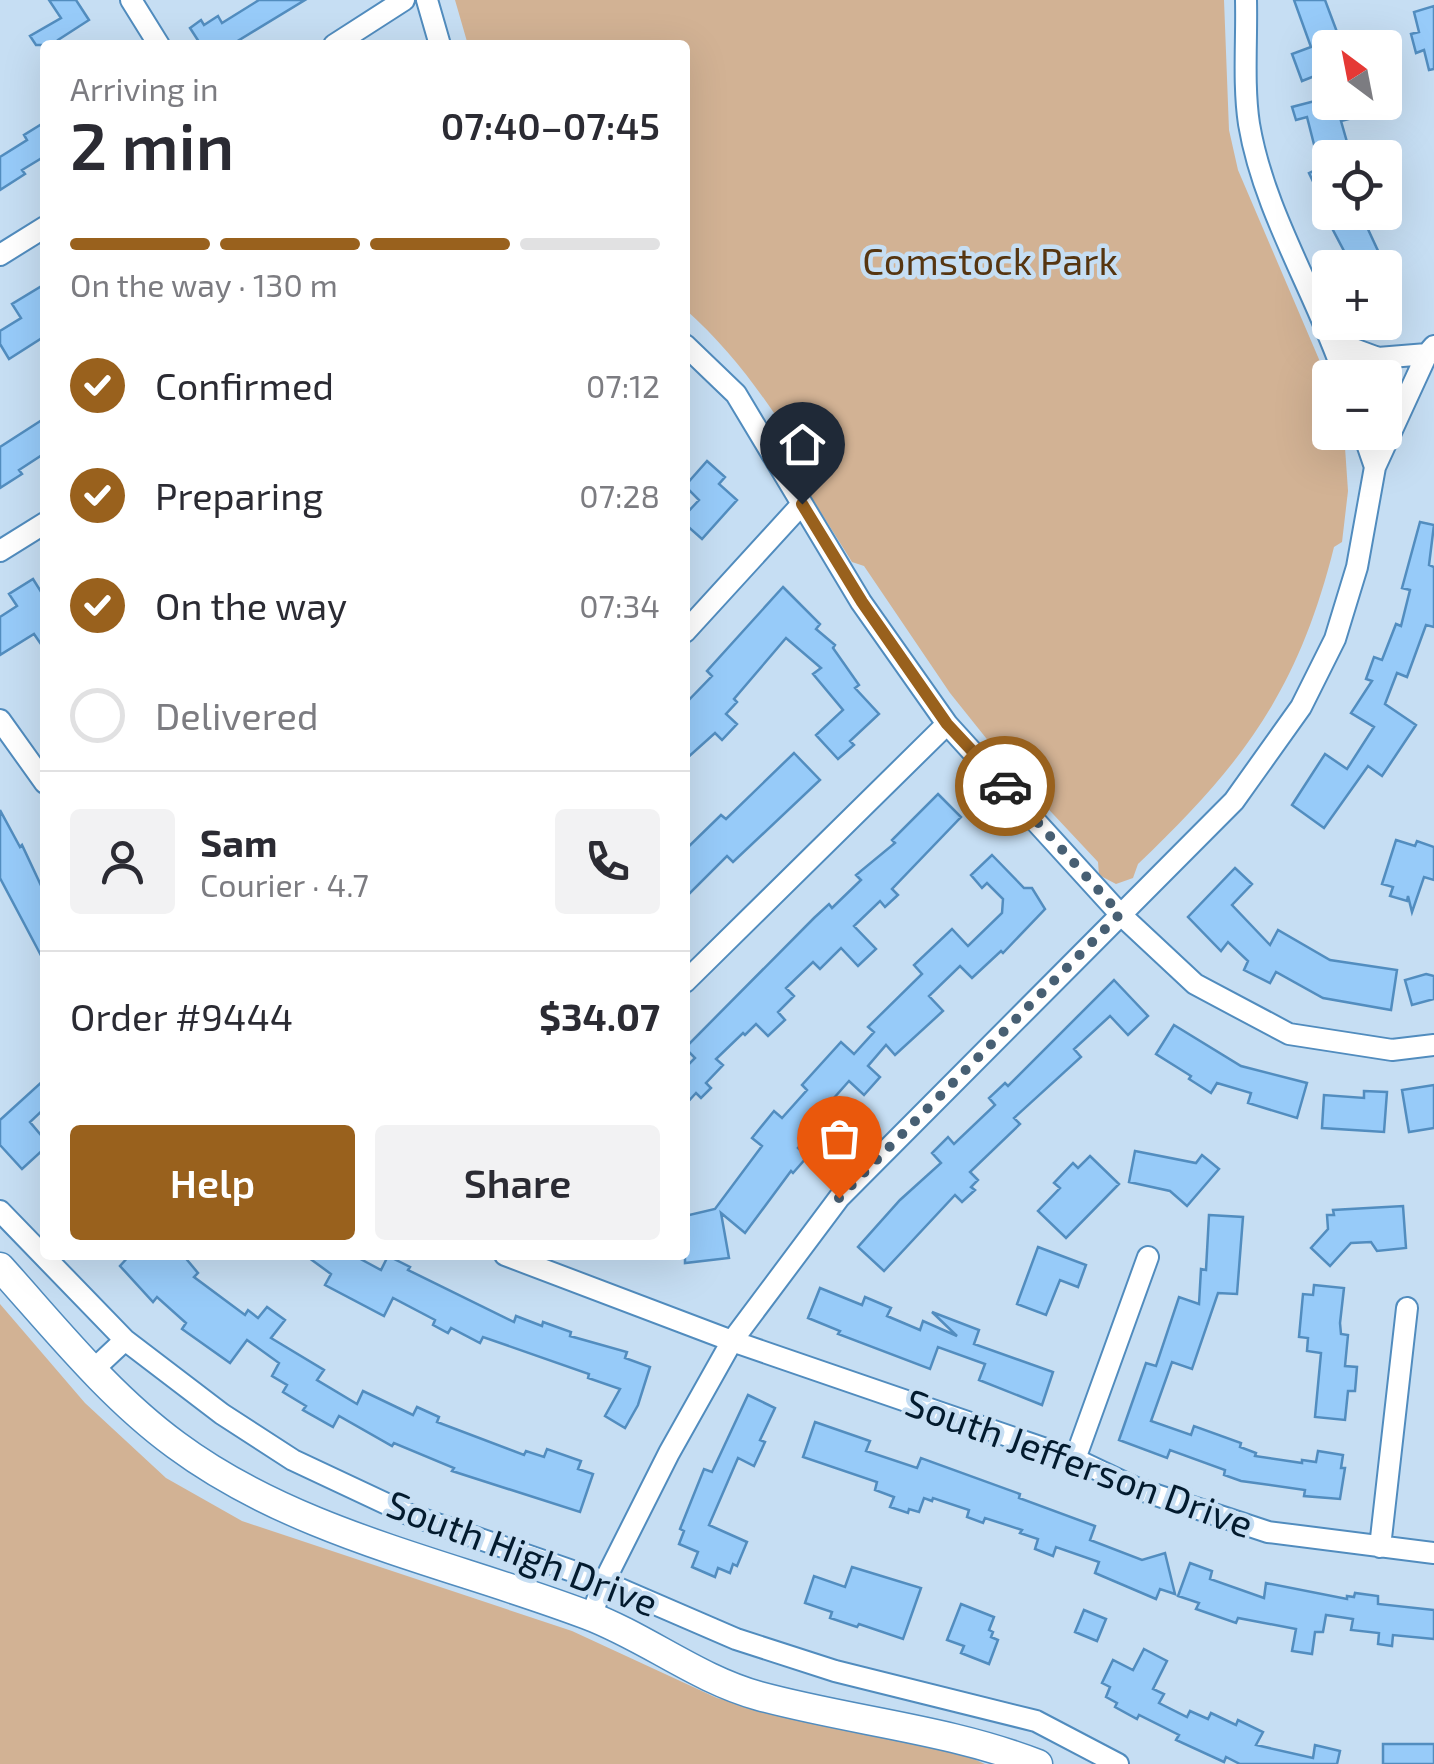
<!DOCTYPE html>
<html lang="en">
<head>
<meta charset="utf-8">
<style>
  body { margin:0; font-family:"Exo 2",sans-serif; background:#f2f2f3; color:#2b2b33; height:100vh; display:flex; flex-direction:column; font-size:38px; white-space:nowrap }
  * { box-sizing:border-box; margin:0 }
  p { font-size:32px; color:#7c7c81 }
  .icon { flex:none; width:55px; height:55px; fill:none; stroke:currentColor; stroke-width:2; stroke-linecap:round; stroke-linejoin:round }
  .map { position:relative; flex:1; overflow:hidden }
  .sheet { position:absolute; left:40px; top:40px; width:650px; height:1220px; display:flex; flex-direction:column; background:#fff; border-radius:10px; box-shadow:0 10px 40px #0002 }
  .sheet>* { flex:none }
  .needle { width:65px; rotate:328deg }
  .buttons { position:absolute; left:1312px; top:30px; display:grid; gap:20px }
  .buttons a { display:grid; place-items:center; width:90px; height:90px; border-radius:10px; background:#fff; box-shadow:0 10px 40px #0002; font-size:50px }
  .pin { position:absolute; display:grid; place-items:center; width:85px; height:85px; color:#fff; margin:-102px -42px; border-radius:50% 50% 50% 0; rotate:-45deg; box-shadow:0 0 10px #0007 }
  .pin .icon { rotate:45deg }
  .courier { position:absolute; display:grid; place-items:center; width:100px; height:100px; margin:-50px; border:8px solid #99611d; border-radius:50%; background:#fff; color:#222; box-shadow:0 2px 12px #0007 }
  .summary em { font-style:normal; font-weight:600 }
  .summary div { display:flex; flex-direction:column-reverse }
  .summary { display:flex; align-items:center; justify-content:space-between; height:170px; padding:0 30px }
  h1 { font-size:65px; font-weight:600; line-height:75px }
  .bar { display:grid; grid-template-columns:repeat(4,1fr); gap:15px 10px; align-content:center; height:120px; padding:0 30px }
  .bar i { height:12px; border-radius:8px; background:#e1e1e2 }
  .bar .current { background:#99611d }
  .bar p { grid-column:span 4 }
  .line { display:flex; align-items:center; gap:25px; padding:0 30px; border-top:2px solid #e1e1e2 }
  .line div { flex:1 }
  .round { display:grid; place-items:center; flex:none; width:105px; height:105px; border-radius:10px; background:#f2f2f3 }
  ol { padding:0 30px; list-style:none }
  li { display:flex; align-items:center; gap:30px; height:110px }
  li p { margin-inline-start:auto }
  li .icon { padding:10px; border-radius:50%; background:#99611d; color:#fff; stroke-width:4 }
  li:last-child { color:#7c7c81 }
  li i { width:55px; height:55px; border:5px solid #e1e1e2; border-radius:50% }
  .button { display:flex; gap:20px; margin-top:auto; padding:20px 30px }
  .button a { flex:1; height:115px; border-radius:10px; background:#99611d; color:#fff; font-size:40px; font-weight:600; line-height:115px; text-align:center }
  .button a+a { background:#f2f2f3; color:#2b2b33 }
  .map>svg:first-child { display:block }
  .green { fill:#d2b294 }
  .building { fill:#97cbf9; stroke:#528dbf; stroke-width:2.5 }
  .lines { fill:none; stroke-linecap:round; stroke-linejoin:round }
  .minor-casing { stroke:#518cbe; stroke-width:24 }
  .secondary-casing { stroke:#518cbe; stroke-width:31 }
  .minor { stroke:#fff; stroke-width:20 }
  .secondary { stroke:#fff; stroke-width:28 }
  .done { stroke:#475f73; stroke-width:10; stroke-dasharray:0 18 }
  .route { stroke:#99611d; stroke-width:12 }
  .labels { text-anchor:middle; stroke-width:9; stroke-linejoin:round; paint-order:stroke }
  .park-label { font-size:38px; fill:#563510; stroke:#c6def3 }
  .street-label { font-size:38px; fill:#031b2e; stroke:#c6def3 }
</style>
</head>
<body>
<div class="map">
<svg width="1434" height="1764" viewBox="0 0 1434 1764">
  <rect width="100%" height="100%" fill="#c6def3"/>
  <path class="green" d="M455 0H1224L1229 130 1238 170 1330 385V432L1344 433 1348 491 1342 542 1334 547C1298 691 1243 764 1138 864L1133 878 1116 884 1099 875 1098 862 1010 768 950 693 864 566 852 562 793 468 797 448C764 396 731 350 685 309V45H468Z
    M0 1304 85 1403 166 1478 242 1521 572 1631 717 1698 962 1754 985 1764H0Z"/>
  <path class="building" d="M49 0H76L89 20 58 40 60 45H36L30 36 61 18Z
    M259 0H305L231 45H201L190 28 201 20 204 25 218 16 222 23Z
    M1294 0H1325L1343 48H1330V70L1302 81 1292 54 1311 47Z
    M1434 6V69L1429 70 1424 50 1416 53 1411 34 1419 32 1414 12Z
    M1330 97V102H1352L1356 117 1341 121 1347 142 1330 146V212H1360L1386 268H1353L1314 194 1318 192 1309 173 1320 168 1307 117 1296 120 1292 107Z
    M45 122V156L22 170 25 174 0 190V157L27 140 24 135Z
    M45 284V336L9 359 0 344V331L21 318 12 304Z
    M45 418V453L19 470 22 474 0 488V447Z
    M707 461 725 477 719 484 737 500 702 539 685 524V515L699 500 685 486Z
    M1420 522 1434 525 1429 565 1434 567V627L1426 625 1407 677 1397 673 1385 704 1416 725 1382 776 1368 766 1324 828 1292 805 1325 754 1347 769 1374 727 1351 713 1372 681 1366 679 1374 657 1382 660 1396 624 1401 626 1410 590 1402 588Z
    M33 579 45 598V650L34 634 0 655V617L17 606 9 594Z
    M783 587 820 624 816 629 835 645 833 648 859 685 855 688 879 714 850 741 854 745 838 759 816 735 843 710 813 674 821 668 786 638 734 699 737 702 726 714 737 724 722 740 715 733 685 760V704L712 676 707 671Z
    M794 753 820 780 733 862 727 856 685 898V850L721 815 726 819Z
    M938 794 961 817 892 889 898 895 885 907 880 901 854 926 876 949 858 966 841 948 820 969 813 962 786 988 794 996 778 1012 785 1020 768 1036 756 1024 745 1035 743 1033 716 1059 723 1065 706 1083 711 1088 701 1098 696 1093 685 1105V1068L695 1058 685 1048 814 918 829 904 832 908 861 880 856 875 895 843 892 840Z
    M0 810 20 847 22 845 45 894V963L0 878Z
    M1396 840 1415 846 1417 841 1434 847V880L1424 877 1412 912 1408 896 1407 901 1390 896 1393 887 1382 884Z
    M992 855 1024 888H1032L1045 909 1003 953 1001 951 972 978 960 966 929 996 943 1011 895 1055 886 1045 868 1066 880 1077 864 1095 849 1081 818 1116 822 1120 798 1148 807 1157 793 1173 791 1171 745 1233 721 1213 729 1258 685 1263V1216L715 1209 762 1146 752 1138 774 1111 782 1118 807 1090 802 1085 841 1042 854 1054 874 1032 868 1027 922 974 914 965 952 929 968 946 1002 913 1003 899 987 883 982 888 971 875Z
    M1235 868 1252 884 1232 905 1270 945 1278 930 1330 960 1397 970 1391 1010 1323 998 1276 972 1270 983 1244 970 1248 961 1228 942 1221 951 1188 917Z
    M1426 974 1434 976V999L1412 1005 1405 980Z
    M1114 980 1148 1016 1128 1035 1110 1016 1074 1049 1081 1057 1014 1118 1020 1124 970 1172 978 1180 971 1187 975 1190 962 1202 955 1195 884 1271 858 1247 900 1200 941 1163 932 1153 948 1137 954 1144 995 1105 989 1098 1005 1083 1008 1086Z
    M1174 1025 1241 1066 1307 1083 1297 1118 1248 1103 1251 1093 1217 1083 1211 1093 1189 1079 1191 1076 1156 1054Z
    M45 1079V1108L30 1122 45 1140V1148L22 1169 0 1145V1120Z
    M1434 1085V1128L1409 1132 1402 1090Z
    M1364 1091 1387 1092 1384 1132 1322 1128 1324 1095 1364 1098Z
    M1135 1151 1196 1163 1202 1155 1219 1169 1187 1206 1170 1191 1129 1182Z
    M1090 1156 1119 1184 1066 1238 1038 1211 1060 1188 1054 1183 1073 1163 1078 1168Z
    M1403 1206 1406 1248 1377 1251 1371 1242 1351 1243 1330 1266 1311 1248 1328 1229 1327 1215H1334L1333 1210Z
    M1209 1215 1243 1217 1237 1294 1218 1293 1192 1369 1172 1362 1151 1421 1191 1435 1194 1426 1241 1443 1240 1447 1256 1453 1255 1456 1302 1463V1460L1316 1462 1318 1451 1343 1455 1341 1468H1345L1340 1499 1304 1496 1305 1490 1241 1481 1224 1475 1225 1470 1170 1450 1167 1458 1119 1440 1146 1363 1156 1366 1179 1297 1199 1304 1201 1269 1206 1270Z
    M1038 1247 1086 1265 1078 1287 1060 1280 1046 1315 1017 1304Z
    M130 1255H183L198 1273 194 1277 245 1315 248 1310 258 1318 267 1307 285 1320 271 1338 324 1370 317 1380 357 1404 363 1391 413 1415 417 1407 439 1417 437 1422 524 1455 526 1451 544 1457 547 1449 581 1461 578 1469 593 1474 580 1512 452 1471 454 1468 394 1443 392 1446 339 1416 333 1427 303 1410 306 1406 283 1392 287 1385 272 1376 279 1363 247 1340 230 1363 182 1329 186 1323 157 1297 153 1302 120 1266Z
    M305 1255H353L381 1270 388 1256 410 1267 408 1270 514 1322 516 1316 542 1326 543 1322 571 1332 570 1336 627 1352 625 1358 650 1367 638 1405 625 1428 605 1416 620 1389 588 1378 589 1374 483 1337 480 1343 451 1328 448 1333 433 1325 435 1320 393 1298 384 1316 325 1285 331 1274Z
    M1314 1285 1344 1288 1340 1323 1341 1334 1348 1335 1345 1366 1357 1367 1355 1391H1348L1345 1420 1315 1417 1321 1353 1307 1351 1308 1338 1299 1337 1303 1294 1313 1295Z
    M820 1288 862 1305 865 1297 891 1308 887 1316 920 1330 923 1321 957 1336 932 1312 979 1330 974 1344 1053 1372 1042 1405 979 1380 985 1364 938 1347 930 1369 838 1334 840 1331 808 1318Z
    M748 1395 775 1408 760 1440 765 1442 754 1466 738 1458 709 1525 747 1542 737 1566 733 1564 730 1573 718 1568 715 1577 692 1567 698 1552 679 1544 684 1531 680 1529 704 1469 712 1472Z
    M815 1422 870 1441 866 1451 917 1468 921 1458 1020 1494 1019 1498 1095 1526 1090 1540 1142 1560 1165 1553 1175 1594 1160 1589 1156 1599 1095 1573 1099 1562 1056 1547 1053 1556 1035 1549 1038 1539 1020 1533 1022 1530 985 1518 983 1523 967 1517 969 1510 933 1498 932 1501 924 1498 919 1512 909 1509 908 1513 890 1507 894 1497 875 1490 877 1482 803 1457Z
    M1190 1563 1212 1571 1210 1579 1264 1598 1266 1583 1347 1599V1596L1354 1597 1355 1593 1378 1596V1604L1434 1610V1639L1393 1635 1392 1646 1378 1644 1379 1633 1351 1630 1353 1619 1326 1615 1323 1632H1315L1312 1654 1292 1651 1296 1629 1238 1618 1236 1623 1196 1609 1199 1603 1178 1596Z
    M852 1567 921 1588 903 1639 859 1624 857 1627 830 1618 832 1612 805 1603 814 1576 845 1587Z
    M961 1604 994 1617 989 1630 993 1632 991 1637 998 1640 989 1664 961 1653 964 1646 947 1640Z
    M1084 1610 1106 1619 1097 1641 1075 1632Z
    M1144 1649 1167 1661 1153 1689 1164 1694 1159 1703 1187 1717 1190 1711 1208 1719 1211 1713 1236 1725 1238 1720 1263 1732 1256 1745 1313 1758 1315 1745 1340 1751 1337 1764H1240L1226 1757 1224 1762 1176 1740 1179 1735 1139 1715 1137 1719 1115 1707 1117 1703 1106 1697 1110 1687 1102 1683 1113 1660 1133 1670Z
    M1383 1744H1434V1764H1383Z"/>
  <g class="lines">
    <defs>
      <path id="minor" d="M131 0 159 45
        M427 0 440 45
        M1246 0C1247 40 1243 84 1249 124 1264 213 1316 292 1345 378
        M334 45 404 0
        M0 255 45 227
        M1332 341 1378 358 1427 354
        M685 345 736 394 861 602 947 724 1120 914 1195 984 1289 1034 1392 1050 1434 1045
        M1340 362 1373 378
        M1363 432 1375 467
        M0 551 45 523
        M685 632 802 504
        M0 720 45 783
        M685 982 947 724
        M0 1211 125 1340 222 1414 293 1460 408 1514 604 1582 736 1639 835 1671 1036 1721 1118 1764
        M505 1255 732 1341 1075 1459 1138 1489 1268 1532 1434 1553
        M93 1370 125 1340
        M1075 1459 1148 1257
        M1380 1547 1407 1308
        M591 1616 604 1582 669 1453 732 1341 839 1198 1234 801 1301 707 1335 639 1357 567 1375 467 1427 354 1434 346"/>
      <path id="secondary" d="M0 1267C55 1328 109 1396 176 1445 296 1534 450 1563 587 1615 646 1637 697 1679 759 1696 851 1721 948 1729 1038 1764"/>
    </defs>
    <use href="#minor" class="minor-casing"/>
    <use href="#secondary" class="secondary-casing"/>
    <use href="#minor" class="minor"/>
    <use href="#secondary" class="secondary"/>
  </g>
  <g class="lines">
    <path class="done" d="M839 1198 1120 914 1005 786"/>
    <path class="route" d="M802 504 862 602 947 724 1005 786"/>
  </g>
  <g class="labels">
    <g class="park-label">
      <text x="990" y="275">Comstock Park</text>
    </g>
    <g class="street-label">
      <text transform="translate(1079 1464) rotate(20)" y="13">South Jefferson Drive</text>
      <text transform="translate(522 1554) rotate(21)" y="13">South High Drive</text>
    </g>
  </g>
</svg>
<div class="buttons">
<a><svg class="needle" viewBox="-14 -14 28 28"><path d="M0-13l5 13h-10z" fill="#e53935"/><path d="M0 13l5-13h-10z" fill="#7c7c81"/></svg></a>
<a><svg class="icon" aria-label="locate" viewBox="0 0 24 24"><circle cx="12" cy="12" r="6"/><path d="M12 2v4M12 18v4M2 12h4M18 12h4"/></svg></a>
<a>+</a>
<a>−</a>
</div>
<div class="pin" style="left:839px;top:1198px;background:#ea580c"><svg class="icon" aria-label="bag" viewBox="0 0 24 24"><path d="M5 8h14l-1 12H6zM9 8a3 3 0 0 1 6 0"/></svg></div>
<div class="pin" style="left:802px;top:504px;background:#1f2937"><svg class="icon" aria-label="home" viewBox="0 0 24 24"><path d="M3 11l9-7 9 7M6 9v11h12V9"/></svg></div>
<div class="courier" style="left:1005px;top:786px"><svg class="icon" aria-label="car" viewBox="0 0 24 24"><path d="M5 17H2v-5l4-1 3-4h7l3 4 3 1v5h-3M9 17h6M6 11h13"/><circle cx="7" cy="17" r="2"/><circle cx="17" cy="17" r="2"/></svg></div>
<section class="sheet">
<div class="summary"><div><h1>2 min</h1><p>Arriving in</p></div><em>07:40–07:45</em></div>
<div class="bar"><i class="current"></i><i class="current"></i><i class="current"></i><i></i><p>On the way · 130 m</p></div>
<ol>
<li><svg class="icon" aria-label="check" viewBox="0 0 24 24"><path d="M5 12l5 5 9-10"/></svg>Confirmed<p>07:12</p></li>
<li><svg class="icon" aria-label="check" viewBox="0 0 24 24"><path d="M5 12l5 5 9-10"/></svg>Preparing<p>07:28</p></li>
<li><svg class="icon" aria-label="check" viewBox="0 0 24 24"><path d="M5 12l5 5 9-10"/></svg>On the way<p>07:34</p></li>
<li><i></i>Delivered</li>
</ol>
<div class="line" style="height:180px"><a class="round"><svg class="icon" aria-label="person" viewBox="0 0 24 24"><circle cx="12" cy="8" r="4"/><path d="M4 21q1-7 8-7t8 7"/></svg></a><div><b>Sam</b><p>Courier · 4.7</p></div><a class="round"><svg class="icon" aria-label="phone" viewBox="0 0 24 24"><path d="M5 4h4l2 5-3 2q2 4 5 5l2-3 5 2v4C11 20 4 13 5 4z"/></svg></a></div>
<div class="line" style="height:130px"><div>Order #9444</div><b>$34.07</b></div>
<div class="button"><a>Help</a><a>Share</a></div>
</section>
</div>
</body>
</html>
